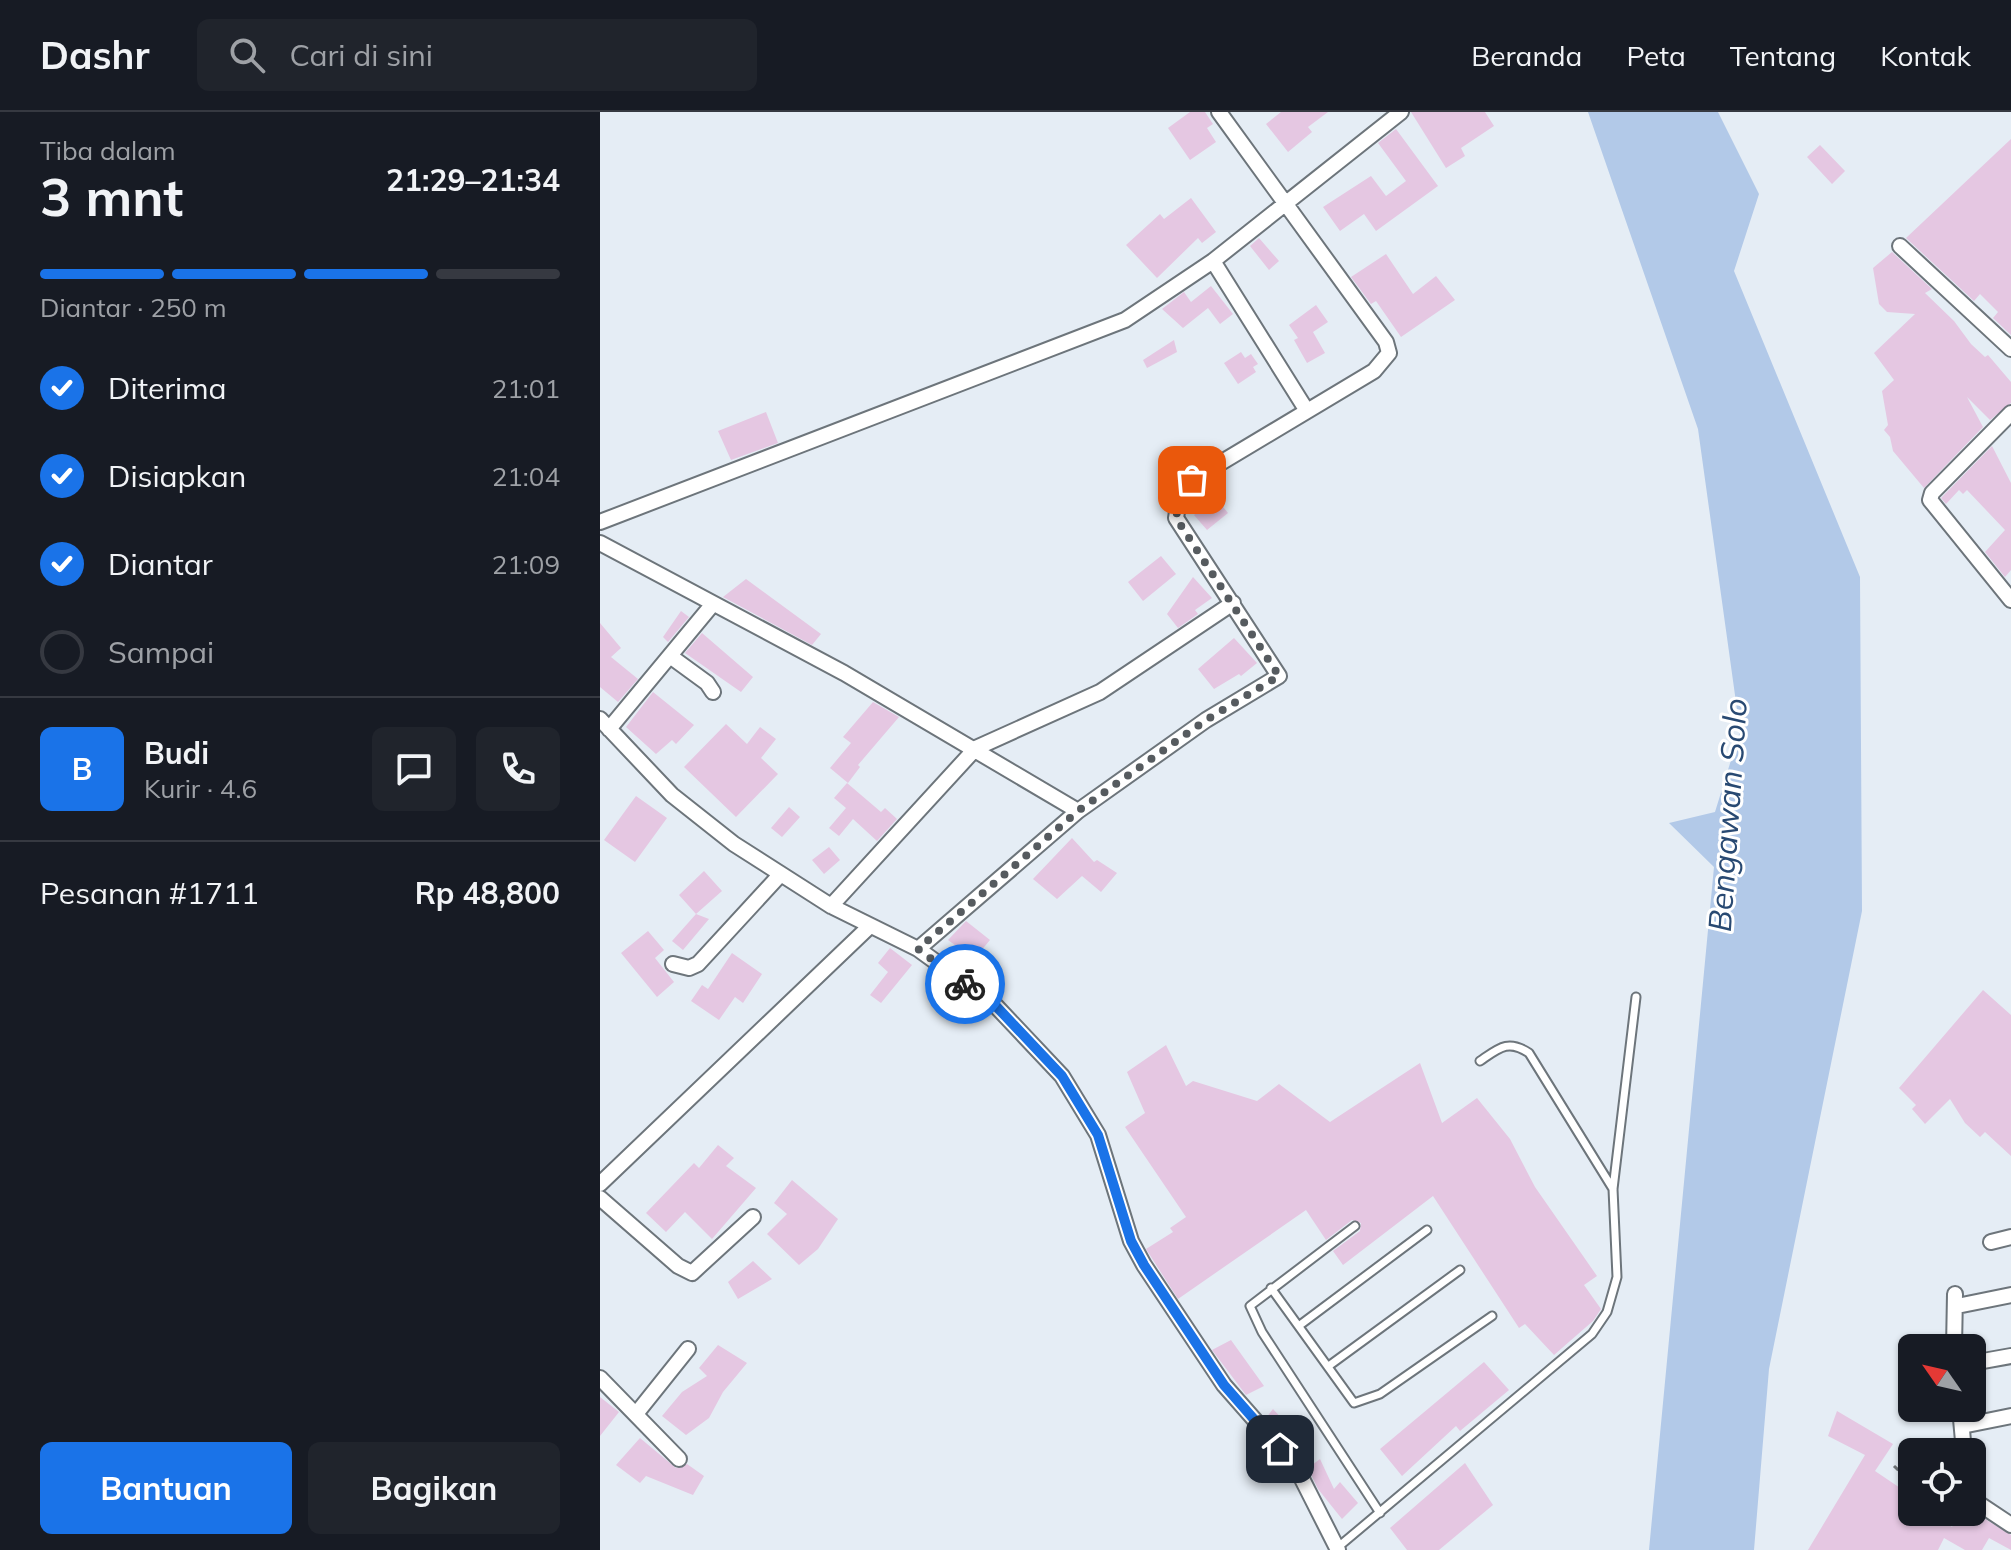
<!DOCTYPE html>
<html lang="id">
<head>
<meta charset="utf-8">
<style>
  body { margin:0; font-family:Mulish,sans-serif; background:#20242c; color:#f1f3f6; height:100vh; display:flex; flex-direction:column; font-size:30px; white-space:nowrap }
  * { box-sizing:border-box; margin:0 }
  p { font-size:26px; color:#9ea1a6 }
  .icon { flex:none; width:44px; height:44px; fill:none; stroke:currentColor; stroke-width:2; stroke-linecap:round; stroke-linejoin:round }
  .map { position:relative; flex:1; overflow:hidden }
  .side { display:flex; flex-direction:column; background:#171b24; width:600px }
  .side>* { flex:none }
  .needle { width:52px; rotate:304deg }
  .fabs { position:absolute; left:1298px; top:1222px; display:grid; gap:16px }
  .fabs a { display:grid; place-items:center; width:88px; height:88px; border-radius:12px; background:#171b24; box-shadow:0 2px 6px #0004; font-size:40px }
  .pin { position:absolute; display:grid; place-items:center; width:68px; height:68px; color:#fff; margin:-34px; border-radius:16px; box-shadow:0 4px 12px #0006 }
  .courier { position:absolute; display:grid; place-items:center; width:80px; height:80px; margin:-40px; border:6px solid #1a73e8; border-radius:50%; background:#fff; color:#222; box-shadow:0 2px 10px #0007 }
  .headline em { font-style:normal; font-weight:700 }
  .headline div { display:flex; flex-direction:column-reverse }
  .headline { display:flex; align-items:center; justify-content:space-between; height:136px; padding:0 40px }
  h1 { font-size:52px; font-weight:700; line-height:60px }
  .bar { display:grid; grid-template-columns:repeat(4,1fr); gap:12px 8px; align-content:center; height:96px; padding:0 40px }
  .bar i { height:10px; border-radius:6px; background:#363941 }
  .bar .on { background:#1a73e8 }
  .bar p { grid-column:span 4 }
  .line { display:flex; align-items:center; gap:20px; padding:0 40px; border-top:2px solid #363941 }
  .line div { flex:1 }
  .round { display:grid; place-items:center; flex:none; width:84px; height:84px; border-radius:12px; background:#20242c }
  ol { padding:0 40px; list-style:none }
  li { display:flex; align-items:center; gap:24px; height:88px }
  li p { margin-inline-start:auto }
  li .icon { padding:8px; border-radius:50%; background:#1a73e8; color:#fff; stroke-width:4 }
  li:last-child { color:#9ea1a6 }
  li i { width:44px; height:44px; border:4px solid #363941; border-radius:50% }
  .primary-button { display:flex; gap:16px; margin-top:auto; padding:16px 40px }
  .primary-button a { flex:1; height:92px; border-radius:12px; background:#1a73e8; color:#fff; font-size:32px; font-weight:700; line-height:92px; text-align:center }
  .primary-button a+a { background:#20242c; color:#f1f3f6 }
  header { display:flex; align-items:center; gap:48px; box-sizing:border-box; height:112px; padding:0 40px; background:#171b24; border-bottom:2px solid #363941 }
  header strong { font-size:38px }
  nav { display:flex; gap:44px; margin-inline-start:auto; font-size:28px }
  .search { width:560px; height:72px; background:#20242c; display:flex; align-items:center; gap:20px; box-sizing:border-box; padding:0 28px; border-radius:12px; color:#9ea1a6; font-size:30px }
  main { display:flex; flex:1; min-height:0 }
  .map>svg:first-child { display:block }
  .water { fill:#b2c9e8 }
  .building { fill:#e5c7e2 }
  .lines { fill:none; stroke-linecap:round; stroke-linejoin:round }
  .service-casing { stroke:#6d757b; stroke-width:11 }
  .minor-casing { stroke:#6d757b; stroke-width:18 }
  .path { stroke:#6f7479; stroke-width:3; stroke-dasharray:6 4; stroke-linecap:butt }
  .service { stroke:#fff; stroke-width:7 }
  .minor { stroke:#fff; stroke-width:14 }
  .done { stroke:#565b5f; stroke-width:8; stroke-dasharray:0 14.4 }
  .route { stroke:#1a73e8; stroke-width:10 }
  .labels { text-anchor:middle; stroke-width:6; stroke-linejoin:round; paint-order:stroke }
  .water-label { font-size:32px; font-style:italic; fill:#284972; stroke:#fff }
</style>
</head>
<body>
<header>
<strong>Dashr</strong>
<div class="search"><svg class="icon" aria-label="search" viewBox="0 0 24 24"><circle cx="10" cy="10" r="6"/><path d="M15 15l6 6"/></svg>Cari di sini</div>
<nav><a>Beranda</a><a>Peta</a><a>Tentang</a><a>Kontak</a></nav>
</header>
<main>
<section class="side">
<div class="headline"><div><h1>3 mnt</h1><p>Tiba dalam</p></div><em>21:29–21:34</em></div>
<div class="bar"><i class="on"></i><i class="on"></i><i class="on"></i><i></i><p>Diantar · 250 m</p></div>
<ol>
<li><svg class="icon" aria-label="check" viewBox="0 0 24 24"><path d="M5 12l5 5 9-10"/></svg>Diterima<p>21:01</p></li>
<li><svg class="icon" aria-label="check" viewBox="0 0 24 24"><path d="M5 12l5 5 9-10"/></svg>Disiapkan<p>21:04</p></li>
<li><svg class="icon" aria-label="check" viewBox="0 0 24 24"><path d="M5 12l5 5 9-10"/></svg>Diantar<p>21:09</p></li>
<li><i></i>Sampai</li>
</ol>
<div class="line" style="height:144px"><b class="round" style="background:#1a73e8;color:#fff">B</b><div><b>Budi</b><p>Kurir · 4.6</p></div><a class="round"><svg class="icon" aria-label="chat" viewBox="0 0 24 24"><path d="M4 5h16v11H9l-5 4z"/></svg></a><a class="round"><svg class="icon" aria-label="phone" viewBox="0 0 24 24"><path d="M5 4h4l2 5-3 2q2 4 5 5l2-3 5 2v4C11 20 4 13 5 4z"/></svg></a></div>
<div class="line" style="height:104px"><div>Pesanan #1711</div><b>Rp 48,800</b></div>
<div class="primary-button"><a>Bantuan</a><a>Bagikan</a></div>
</section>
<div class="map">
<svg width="1411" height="1438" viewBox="0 0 1411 1438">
  <rect width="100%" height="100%" fill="#e5edf5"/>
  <path class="water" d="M988 0H1118L1159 82 1134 159 1260 465 1262 799 1169 1257 1154 1438H1049L1114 755 1069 711 1115 700 1140 619 1098 317Z"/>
  <path class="building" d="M590 0H605L613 12 607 16 616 30 590 48 568 16Z
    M681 0H728L708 15 712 20 688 40 666 12Z
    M811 0H885L894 14 861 36 865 44 846 56Z
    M796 17 838 74 776 119 764 102 740 119 723 95 771 64 786 84 806 69 778 31Z
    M1411 27V223L1393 206 1398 200 1380 182 1374 189 1306 126Z
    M1220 33 1245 59 1232 72 1207 45Z
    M591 86 616 120 602 131 598 126 557 166 526 133 560 102 564 107Z
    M659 126 679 149 669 158 650 134Z
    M1292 140 1332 177 1325 181 1354 209 1371 232 1385 245 1388 243 1411 270V291L1390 308 1367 285 1383 315 1324 376 1293 339 1290 325 1284 318 1288 313 1282 279 1294 268 1274 241 1315 202 1287 200 1279 192 1273 156Z
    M786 142 813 182 836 164 855 188 801 225 776 189 771 192 751 165Z
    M611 174 633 202 620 212 608 196 583 216 562 197 584 180 591 190Z
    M716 193 728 210 713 220 725 241 707 251 694 228 698 226 689 213Z
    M574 228 577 240 547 256 543 248Z
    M641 240 645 246 651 242 658 252 653 255 656 260 638 272 624 251Z
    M166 300 178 331 131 348 118 319Z
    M1392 334 1411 371V458L1405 465 1385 440 1405 418 1367 378 1363 382 1359 378 1346 392 1341 386Z
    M615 385 628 401 607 418 594 403Z
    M561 444 576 462 543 489 528 470Z
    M593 465 612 486 595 498 598 502 578 516 567 502Z
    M146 467 221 522 212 533 123 485Z
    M81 499 89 505 68 530 63 525Z
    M0 511 21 536 11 545 38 567 18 590 0 575Z
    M102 521 153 565 141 580 85 541Z
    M634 526 657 551 641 564 639 562 614 577 598 557Z
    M53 580 94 613 76 632 72 628 56 642 26 615Z
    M273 590 299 605 258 653 260 655 248 671 230 656 251 631 243 625Z
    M126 612 147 632 160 615 176 627 161 646 178 662 136 705 84 655Z
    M247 671 281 700 285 696 297 707 277 729 253 707 239 724 229 716 246 696 234 686Z
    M36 684 67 706 35 750 4 728Z
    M189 695 200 705 182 725 171 716Z
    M472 726 494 750 497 748 517 761 501 780 482 764 457 787 433 767Z
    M229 735 240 748 224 762 212 748Z
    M104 759 122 779 96 802 79 783Z
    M96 802 109 807 83 838 72 829Z
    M366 809 390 828 374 847 348 828Z
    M48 819 64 838 55 846 74 870 57 885 21 841Z
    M290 836 312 853 281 891 270 883 288 860 278 851Z
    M132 841 162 862 143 891 135 885 119 908 91 889 102 873 108 877Z
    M1383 878 1411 903V1044L1385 1020 1380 1025 1365 1011 1350 987 1325 1012 1312 997 1316 993 1299 976Z
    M566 933 586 974 593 969 657 989 679 972 730 1010 820 951 842 1011 877 986 910 1027 935 1075 997 1164 984 1173 1001 1197 993 1209 954 1243 925 1212 919 1216 833 1084 743 1153 733 1139 760 1119 761 1111 752 1108 726 1128 706 1098 578 1187 546 1137 573 1120 570 1116 586 1105 525 1015 545 1001 527 960Z
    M118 1033 134 1046 126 1054 156 1076 112 1127 85 1100 66 1120 46 1101 94 1051 99 1056Z
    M192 1068 238 1107 218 1137 199 1153 167 1122 187 1102 174 1091Z
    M153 1149 172 1167 138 1187 128 1170Z
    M631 1228 664 1274 646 1283 612 1238Z
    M118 1233 147 1251 123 1280 109 1306 86 1323 62 1304 82 1280 107 1264 99 1256Z
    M884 1250 909 1278 860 1319 856 1314 802 1364 780 1337Z
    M0 1285 19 1300 0 1324Z
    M673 1297 699 1325 689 1332 666 1306Z
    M1237 1299 1293 1332 1275 1359 1312 1384V1400H1331L1352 1415 1361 1400 1372 1399 1411 1423V1438L1389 1426 1382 1438H1365L1344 1426 1338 1438H1208L1265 1343 1228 1324Z
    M40 1326 76 1356 87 1352 104 1364 93 1383 46 1364 40 1371 16 1353Z
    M720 1347 734 1377 740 1370 758 1391 742 1407 718 1377 708 1356Z
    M865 1351 893 1393 839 1438H807L790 1416Z"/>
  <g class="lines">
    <defs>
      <path id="service" d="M880 949C899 936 908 927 929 941L1013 1077
        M755 1114 650 1194 662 1220 780 1401
        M671 1176 754 1291 780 1282 892 1204
        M700 1213 827 1118
        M730 1253 860 1158
        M737 1436 992 1222 1007 1200 1017 1165 1013 1077 1036 885"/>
      <path id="minor" d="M1300 134 1411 237
        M613 149 707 299
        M1411 301 1332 381 1330 388 1411 488
        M0 410 525 208 613 149 801 0
        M0 431 244 561 478 699
        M70 544 107 571 113 580
        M0 607 72 683 134 732 231 794 318 837 394 892 462 964 498 1023 531 1129 544 1153 624 1273 696 1355 738 1438
        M9 617 112 493
        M231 794 376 636 500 580 633 491
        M318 837 478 699 606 608 679 564 576 406 580 381 592 368 774 259 789 241 786 230 619 0
        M73 852 89 856 98 852 179 764
        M0 1072 270 814
        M0 1086 78 1154 92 1161 153 1105
        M1391 1130 1411 1125
        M1357 1194 1411 1183
        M1354 1236 1355 1182
        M1372 1251 1411 1244
        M0 1266 79 1347
        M1360 1296 1364 1340
        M36 1302 88 1237
        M1362 1314 1411 1304
        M1372 1376 1378 1391 1411 1413"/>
    </defs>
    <use href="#service" class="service-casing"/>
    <use href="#minor" class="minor-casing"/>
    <path class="path" d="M1294 1354 1312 1371"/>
    <use href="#service" class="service"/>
    <use href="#minor" class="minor"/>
  </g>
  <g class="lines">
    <path class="done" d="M365 872 318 837 478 699 606 608 679 564 576 406 580 381 592 368"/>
    <path class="route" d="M365 872 394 892 462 964 498 1023 531 1129 544 1153 624 1273 680 1337"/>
  </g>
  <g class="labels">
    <g class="water-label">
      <text transform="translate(1128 703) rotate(-86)" y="11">Bengawan Solo</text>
    </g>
  </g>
</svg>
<div class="fabs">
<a><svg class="needle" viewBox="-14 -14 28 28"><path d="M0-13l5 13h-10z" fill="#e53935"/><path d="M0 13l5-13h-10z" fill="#9ea1a6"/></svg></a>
<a><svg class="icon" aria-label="locate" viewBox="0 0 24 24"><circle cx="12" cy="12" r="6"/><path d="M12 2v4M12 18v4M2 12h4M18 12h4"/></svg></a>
</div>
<div class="pin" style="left:592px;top:368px;background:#ea580c"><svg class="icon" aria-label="bag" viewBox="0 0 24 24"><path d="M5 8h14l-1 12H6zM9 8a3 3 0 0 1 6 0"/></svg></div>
<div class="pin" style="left:680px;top:1337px;background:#1f2937"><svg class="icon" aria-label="home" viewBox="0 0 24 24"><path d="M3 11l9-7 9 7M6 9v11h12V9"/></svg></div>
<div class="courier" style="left:365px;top:872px"><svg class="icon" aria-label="bike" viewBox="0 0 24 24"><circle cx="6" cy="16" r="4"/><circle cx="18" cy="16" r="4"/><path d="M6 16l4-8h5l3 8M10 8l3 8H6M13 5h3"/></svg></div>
</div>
</main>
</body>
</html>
